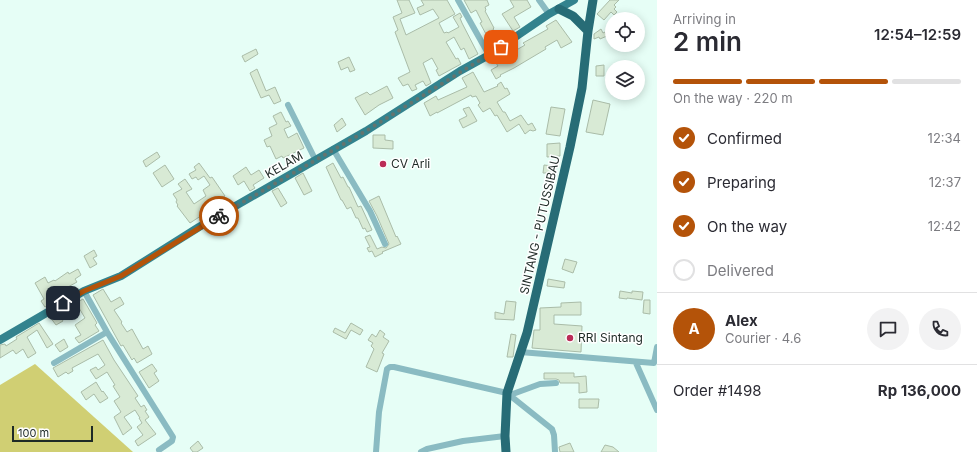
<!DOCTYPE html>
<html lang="en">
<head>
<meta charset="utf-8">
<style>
  body { margin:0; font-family:Inter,sans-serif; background:#f2f2f3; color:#2b2b33; height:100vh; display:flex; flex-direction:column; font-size:15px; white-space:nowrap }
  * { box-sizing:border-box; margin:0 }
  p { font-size:13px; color:#7c7c81 }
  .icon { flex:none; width:22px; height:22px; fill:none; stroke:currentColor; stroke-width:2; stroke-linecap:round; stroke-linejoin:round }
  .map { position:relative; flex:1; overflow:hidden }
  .side { display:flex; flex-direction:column; background:#fff; width:320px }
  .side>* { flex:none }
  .buttons { position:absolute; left:605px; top:12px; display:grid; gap:8px }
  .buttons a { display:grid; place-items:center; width:40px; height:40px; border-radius:50%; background:#fff; box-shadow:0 2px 10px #0003; font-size:20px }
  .scale { position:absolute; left:12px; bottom:10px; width:81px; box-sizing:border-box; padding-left:4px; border:2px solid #1e2a26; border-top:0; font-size:11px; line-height:14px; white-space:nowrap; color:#1e2a26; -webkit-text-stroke:3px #fff; paint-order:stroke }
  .pin { position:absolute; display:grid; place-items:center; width:34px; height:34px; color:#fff; margin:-17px; border-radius:8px; box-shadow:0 2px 6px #0006 }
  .courier { position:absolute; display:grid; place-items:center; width:40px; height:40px; margin:-20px; border:3px solid #b45309; border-radius:50%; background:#fff; color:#222; box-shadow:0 1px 5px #0007 }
  .overview em { font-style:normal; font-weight:600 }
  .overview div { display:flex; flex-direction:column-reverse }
  .overview { display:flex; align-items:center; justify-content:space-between; height:68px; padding:0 16px }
  h1 { font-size:26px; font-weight:600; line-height:30px }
  .bar { display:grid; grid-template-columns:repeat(4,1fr); gap:6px 4px; align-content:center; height:48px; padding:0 16px }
  .bar i { height:5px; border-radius:3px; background:#e1e1e2 }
  .bar .on { background:#b45309 }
  .bar p { grid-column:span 4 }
  .line { display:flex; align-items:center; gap:10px; padding:0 16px; border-top:1px solid #e1e1e2 }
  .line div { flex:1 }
  .round { display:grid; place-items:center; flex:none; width:42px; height:42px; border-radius:21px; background:#f2f2f3 }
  ol { padding:0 16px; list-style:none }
  li { display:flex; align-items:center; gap:12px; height:44px }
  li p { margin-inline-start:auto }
  li .icon { padding:4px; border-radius:50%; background:#b45309; color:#fff; stroke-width:4 }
  li:last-child { color:#7c7c81 }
  li i { width:22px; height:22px; border:2px solid #e1e1e2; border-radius:50% }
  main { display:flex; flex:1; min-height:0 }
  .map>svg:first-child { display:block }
  .forest { fill:#d0cf73 }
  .building { fill:#d8ead5; stroke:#aabca8 }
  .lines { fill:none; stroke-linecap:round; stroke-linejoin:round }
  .minor { stroke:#8abbc2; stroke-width:6 }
  .major { stroke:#33838e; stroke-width:8 }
  .highway { stroke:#276c76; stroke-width:9 }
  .done { stroke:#64746f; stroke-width:4; stroke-dasharray:0 7.2 }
  .route { stroke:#b45309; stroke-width:5 }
  .poi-dot { fill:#bb2c57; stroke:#fff; stroke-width:1.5 }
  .labels { text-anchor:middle; stroke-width:3; stroke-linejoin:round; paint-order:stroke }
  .poi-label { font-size:12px; fill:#1e2a26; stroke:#fff; text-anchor:start }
  .street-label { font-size:12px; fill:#1e2a26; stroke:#fff }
</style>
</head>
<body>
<main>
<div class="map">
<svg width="657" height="452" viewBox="0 0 657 452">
  <rect width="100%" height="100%" fill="#e6fef6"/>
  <path class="forest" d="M35 364 133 452H0V385Z"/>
  <path class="building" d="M397 0H409L415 13 400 19 406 35 439 18 433 9 420 15 417 8 424 5 421 0H447L455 14 439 23 444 33 447 32 448 33 459 27 453 17 460 13 462 17 460 18 462 23 478 54 469 59 464 48 461 50 454 37 446 42 456 59 458 58 461 64 439 76 436 70 438 69 432 58 423 63 431 83 426 86 423 81 415 85 417 89 412 91 408 84 403 86 398 78 410 72 395 32 398 30 393 17 402 13Z
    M464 0H487L489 5 485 7 486 10 485 11 494 28 493 29 497 37 488 41 486 37 487 36 480 23 482 22 476 10 471 13Z
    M510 0H527L531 7 514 17 520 27 513 31 502 14 514 7Z
    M610 0H619L614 5 616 7 614 9 617 12 614 15 611 12 604 20 597 14Z
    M556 20 572 42 561 48 557 40 545 47 546 49 514 68 500 75 501 76 496 79 491 70 498 66 494 60 500 57 501 59 525 45 523 43 548 29 546 26Z
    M601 29 603 33 605 32 607 36 600 39 599 37 594 39V34Z
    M256 49 258 54 245 62 242 56Z
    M349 57 355 70 350 72 348 67 341 70 338 62Z
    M604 65V76H596V66Z
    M257 69 266 91 275 87 281 101 274 104 269 95 261 98 250 73Z
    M473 72 484 92 498 86 497 85 501 82 505 89 507 88 510 94 497 102 503 112H505L510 121 521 115 528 125 532 123 536 130 533 131 530 130 525 134 519 124 507 132 497 115 495 116 490 108 483 112 478 105 480 103 476 96 472 97 471 95 437 113V112L430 116 424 103 436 96 438 100 467 87 462 78Z
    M387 86 393 98 379 105 365 115 355 98 367 92 370 95Z
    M593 100 610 104 603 135 586 132Z
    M469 107 477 121 463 128 459 120 467 116 463 109Z
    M551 107 565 109 560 136 546 134Z
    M281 112 286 122 288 121 291 126 284 129 288 138 297 133 304 148 283 158 282 156 276 159 270 146 267 147 264 140 272 136 269 128 277 124 273 116Z
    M342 118 346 125 337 132 334 125Z
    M373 135H385V140L393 141V149L373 148Z
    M560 143V156L547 157V144Z
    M157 152 160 157 146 167 143 161Z
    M199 163 210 178 212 177 225 196 216 202 218 206 214 209 213 208 190 223 177 206 178 205 176 202 177 200 173 194 182 189 178 184 185 179 192 189 186 192 194 204 206 196 203 190 210 185 204 176 198 180 196 177 192 179 189 174 196 170 194 167Z
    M333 163 341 178 343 177 348 187H349L358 207 361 206 372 230 367 232 365 228 363 229 358 218H356L351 207 347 209 342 200H341L326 167Z
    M165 165 174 179 162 187 153 173Z
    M544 165 553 166 552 178 554 179 553 185 546 184 548 173H543Z
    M246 167 251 175 259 170 264 178 253 185 255 188 250 191 244 181 238 185 233 176Z
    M303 173 312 191 304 195 295 178Z
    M278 188 287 203 281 207 272 191Z
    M379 196 396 237 397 236 401 244 382 252 383 253 375 257 372 251 369 252 367 248 370 247 365 237 370 235 377 249 382 247 386 248 389 244 377 216 369 201Z
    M94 250 97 256 93 258 97 264 90 268 84 256Z
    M565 259 577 262 573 273 562 269Z
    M78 269 81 275 75 279 77 282 59 292 61 297 45 307 41 301 44 299 35 283 45 277 48 283 54 280 55 281 68 272 69 274Z
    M548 279 565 282 564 288 547 286Z
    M103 289 111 302 120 297 124 304 114 310 122 322 121 323 127 332 132 329 143 349 148 346 152 354 137 363 134 358 132 360 123 345 121 346 93 295Z
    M620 291 632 293V291L643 292 642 300 627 298V299L619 298Z
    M83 299 97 323 95 325 99 331 79 343 75 338 81 335 75 325 85 318 76 303Z
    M644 300H650V314L643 313Z
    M506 301 516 302 514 320 495 319V312L504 314Z
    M581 302V315H554V324L582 326 581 352 532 348 534 330H540V308L561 307V303Z
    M58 313 63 321 56 325 50 317Z
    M39 323 53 344 47 348 37 330 27 337 36 353 28 358 23 349 16 354 13 350 0 358V345L5 344 6 346 17 339 16 337Z
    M351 323 363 330 360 335 351 330 346 339 333 332 335 328 345 333Z
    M380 330 385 334 383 337 389 341 382 353 384 354 377 372 366 367 374 349 371 346 373 343 368 340 372 334 376 337Z
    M511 334 516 335 513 357H507Z
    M64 339 68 347 60 352 55 345Z
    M103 340 114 360 138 396 135 398 141 407 144 405 147 410 145 411 149 417 145 420 156 434 138 446 135 441 143 435 137 427 142 423 139 418H140L135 410 124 417 132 428 123 435 114 417 121 412 114 401 120 397 113 386 115 385 107 372 96 379 90 370 96 367 98 370 105 365 98 354 72 368 73 371 68 374 66 372 58 377 53 368Z
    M152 364 157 371 154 373 159 381 149 388 139 372Z
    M544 373H574V377L586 376 587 392 579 393V383H560L559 380 556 379H544Z
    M96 382 102 392 103 391 108 398 100 403 94 394 86 400 81 392Z
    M579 399H599L598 408H579Z
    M198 441 203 448 197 452H193L190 448Z
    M570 443 574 452H560L559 447Z
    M605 445 613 447 619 452H601Z"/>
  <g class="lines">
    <path class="minor" d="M458 0 489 55
      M539 0 549 14
      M288 105 316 161
      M333 149 370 211 385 244
      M84 291 107 332 173 437 172 441 159 450
      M520 352 654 363 657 347
      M54 363 107 332
      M636 363 657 410
      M510 395 540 384 556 383
      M376 452 379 412 387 369 390 367H394L507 393 552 429 554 435 555 452
      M421 452 427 449 463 441 505 436"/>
    <path class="major" d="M0 340 84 291 121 276 199 227 366 131 460 71 489 55 549 14 574 0"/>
    <path class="highway" d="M559 9 573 16 588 31
      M506 452 505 436 507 393 527 333 570 147 582 88 588 31 593 0"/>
  </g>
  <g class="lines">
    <path class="done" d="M219 216 366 131 501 47"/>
    <path class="route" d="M63 303 84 291 121 276 219 216"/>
  </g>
  <g class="poi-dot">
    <circle cx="383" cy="164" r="4"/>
    <circle cx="570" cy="338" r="4"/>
  </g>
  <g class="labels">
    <g class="poi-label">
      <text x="391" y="168">CV Arli</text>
      <text x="578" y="342">RRI Sintang</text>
    </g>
    <g class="street-label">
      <text transform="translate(284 165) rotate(-30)" y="4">KELAM</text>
      <text transform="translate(540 225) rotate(-77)" y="4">SINTANG - PUTUSSIBAU</text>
    </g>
  </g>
</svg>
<div class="buttons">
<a><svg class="icon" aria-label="locate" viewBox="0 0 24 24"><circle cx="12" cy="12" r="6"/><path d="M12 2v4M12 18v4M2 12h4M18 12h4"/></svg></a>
<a><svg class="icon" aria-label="layers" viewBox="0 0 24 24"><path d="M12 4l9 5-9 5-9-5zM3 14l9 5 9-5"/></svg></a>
</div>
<div class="scale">100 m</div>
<div class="pin" style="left:501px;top:47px;background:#ea580c"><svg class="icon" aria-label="bag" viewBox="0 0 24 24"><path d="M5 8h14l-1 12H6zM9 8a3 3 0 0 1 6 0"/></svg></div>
<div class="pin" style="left:63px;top:303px;background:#1f2937"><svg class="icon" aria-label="home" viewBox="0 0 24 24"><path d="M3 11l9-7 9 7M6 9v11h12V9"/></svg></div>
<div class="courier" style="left:219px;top:216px"><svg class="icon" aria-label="bike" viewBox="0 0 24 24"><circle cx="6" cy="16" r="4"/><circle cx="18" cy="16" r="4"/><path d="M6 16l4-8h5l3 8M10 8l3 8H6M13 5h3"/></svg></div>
</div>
<section class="side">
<div class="overview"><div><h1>2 min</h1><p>Arriving in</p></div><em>12:54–12:59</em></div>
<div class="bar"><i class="on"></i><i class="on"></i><i class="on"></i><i></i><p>On the way · 220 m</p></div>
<ol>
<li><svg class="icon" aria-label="check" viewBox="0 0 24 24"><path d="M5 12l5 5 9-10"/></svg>Confirmed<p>12:34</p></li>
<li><svg class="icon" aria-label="check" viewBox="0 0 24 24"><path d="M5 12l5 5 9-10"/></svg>Preparing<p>12:37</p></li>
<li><svg class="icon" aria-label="check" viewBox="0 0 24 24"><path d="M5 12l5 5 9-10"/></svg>On the way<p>12:42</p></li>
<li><i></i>Delivered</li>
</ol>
<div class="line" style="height:72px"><b class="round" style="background:#b45309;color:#fff">A</b><div><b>Alex</b><p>Courier · 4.6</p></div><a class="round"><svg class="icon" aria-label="chat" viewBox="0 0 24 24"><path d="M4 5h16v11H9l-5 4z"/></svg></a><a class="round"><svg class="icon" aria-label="phone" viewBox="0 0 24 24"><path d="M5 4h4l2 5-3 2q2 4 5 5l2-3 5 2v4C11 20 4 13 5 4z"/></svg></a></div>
<div class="line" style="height:52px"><div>Order #1498</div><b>Rp 136,000</b></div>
</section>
</main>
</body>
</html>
